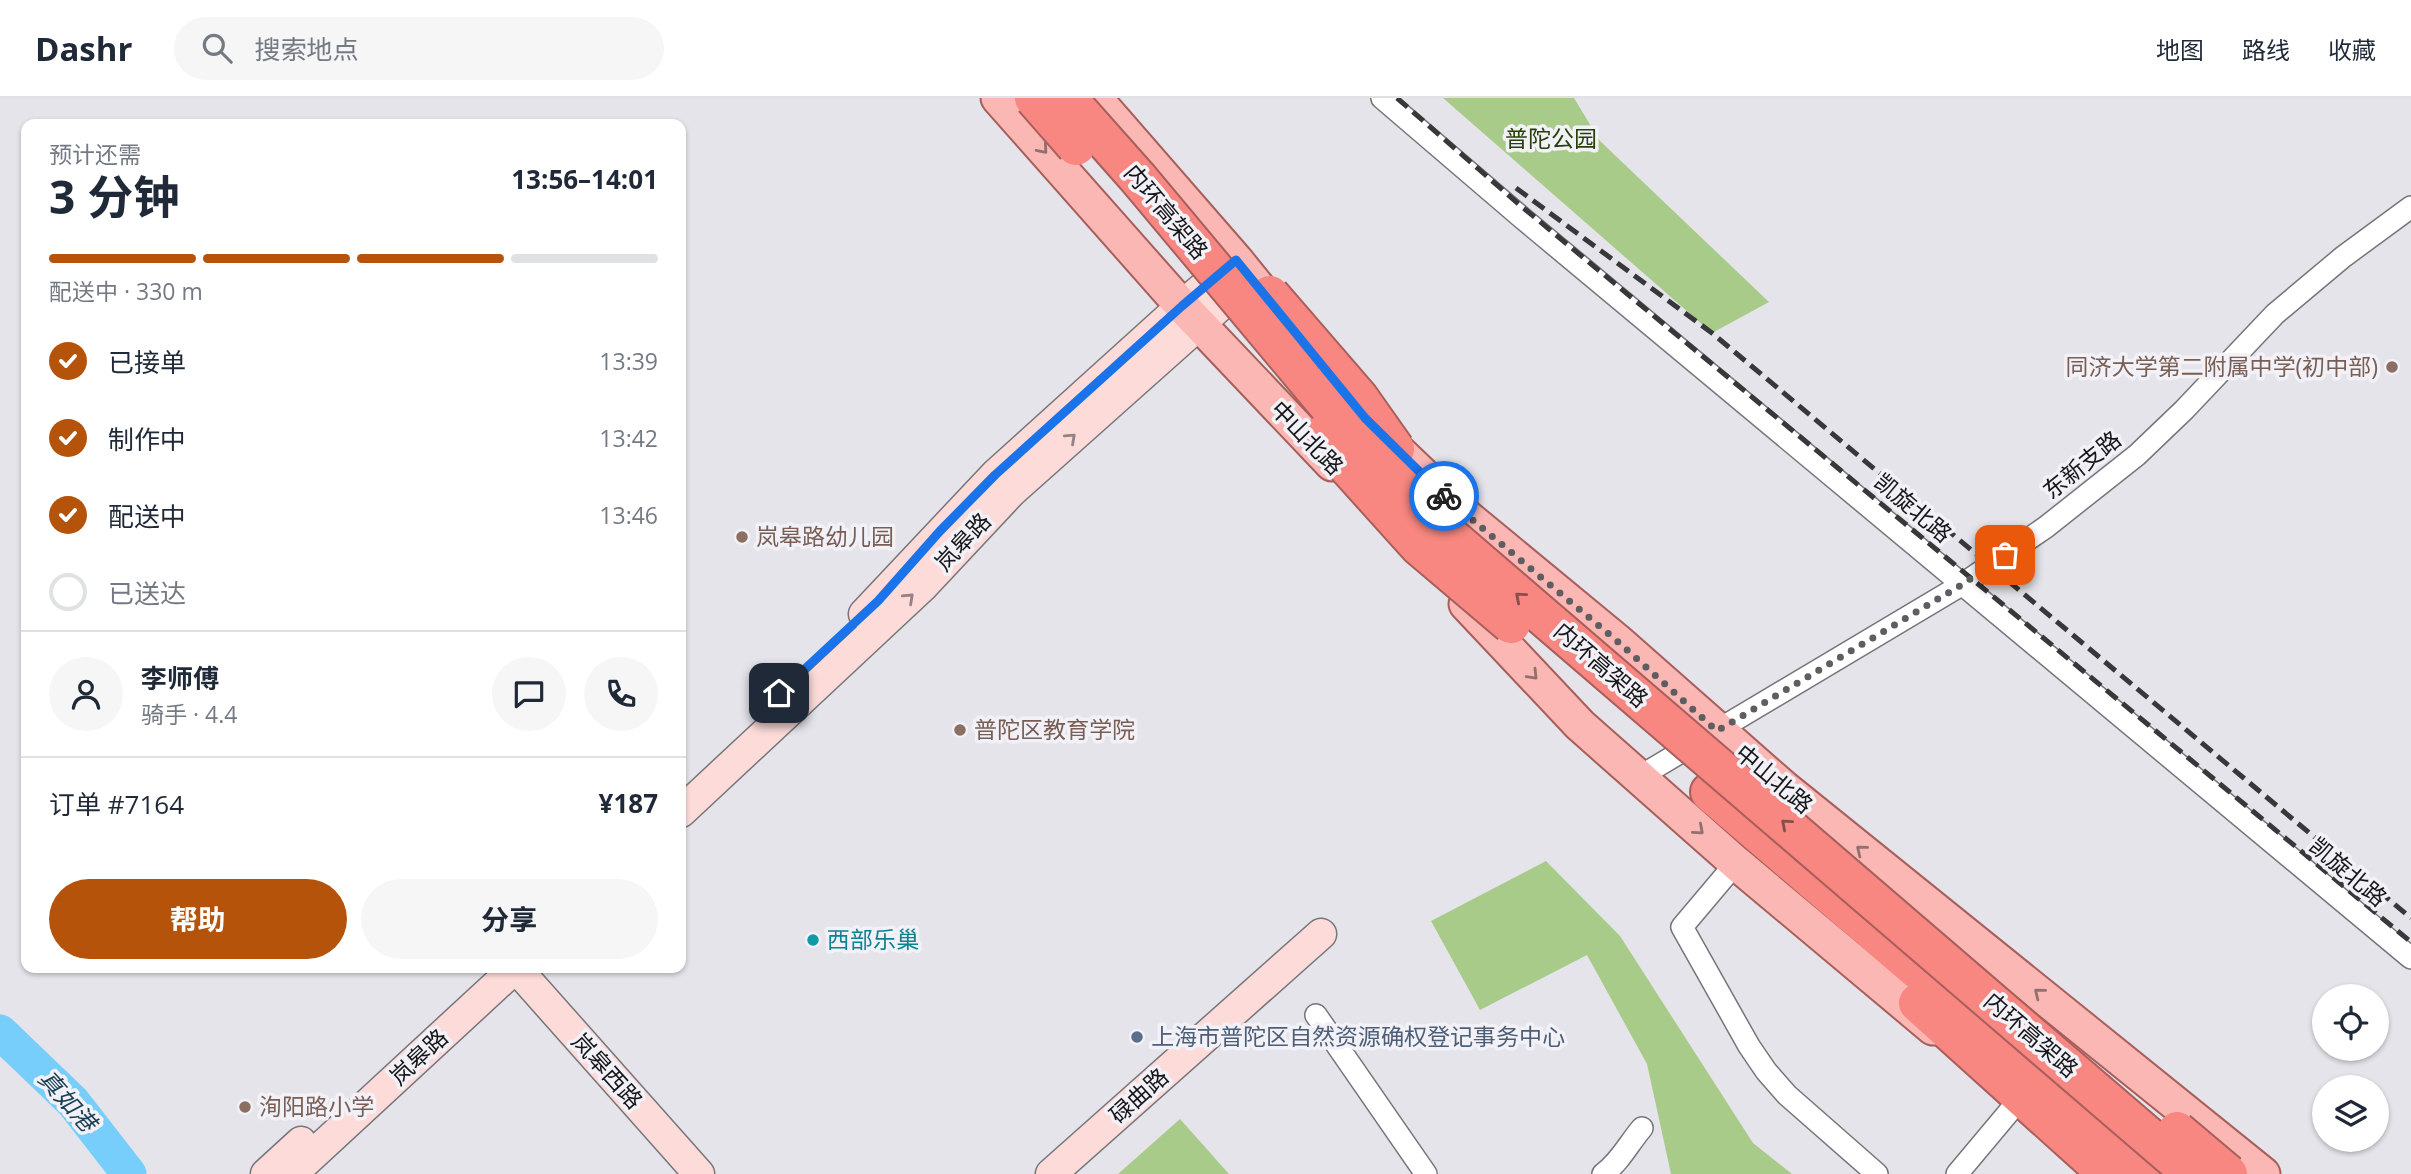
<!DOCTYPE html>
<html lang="zh">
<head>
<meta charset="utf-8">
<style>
  body { margin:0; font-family:"Open Sans","Noto Sans SC",sans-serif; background:#f6f6f7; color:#1f2937; height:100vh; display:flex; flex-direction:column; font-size:26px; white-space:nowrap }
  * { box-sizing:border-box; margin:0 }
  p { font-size:23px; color:#747a83 }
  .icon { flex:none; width:38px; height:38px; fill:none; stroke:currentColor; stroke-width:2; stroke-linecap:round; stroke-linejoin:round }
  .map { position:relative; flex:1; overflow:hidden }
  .details { position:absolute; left:21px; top:21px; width:665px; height:854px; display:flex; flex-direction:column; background:#fff; border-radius:14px; box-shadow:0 2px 5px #0004 }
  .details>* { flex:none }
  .buttons { position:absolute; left:2312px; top:886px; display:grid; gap:14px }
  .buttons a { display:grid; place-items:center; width:77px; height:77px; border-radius:50%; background:#fff; box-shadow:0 2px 5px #0004; font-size:35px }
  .pin { position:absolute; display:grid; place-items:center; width:60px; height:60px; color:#fff; margin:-30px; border-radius:14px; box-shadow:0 4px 10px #0006 }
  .courier { position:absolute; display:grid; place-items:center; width:70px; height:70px; margin:-35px; border:5px solid #1a73e8; border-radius:50%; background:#fff; color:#222; box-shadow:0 2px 9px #0007 }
  .head em { font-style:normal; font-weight:700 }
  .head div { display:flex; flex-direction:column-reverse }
  .head { display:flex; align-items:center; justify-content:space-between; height:119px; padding:0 28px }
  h1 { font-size:46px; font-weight:700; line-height:52px }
  .bar { display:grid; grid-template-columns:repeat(4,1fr); gap:10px 7px; align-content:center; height:84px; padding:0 28px }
  .bar i { height:9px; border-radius:5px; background:#e0e1e3 }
  .bar .selected { background:#b45309 }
  .bar p { grid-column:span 4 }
  .line { display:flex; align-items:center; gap:18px; padding:0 28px; border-top:2px solid #e0e1e3 }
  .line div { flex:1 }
  .round { display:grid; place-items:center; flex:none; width:74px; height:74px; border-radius:37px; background:#f6f6f7 }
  ol { padding:0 28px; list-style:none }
  li { display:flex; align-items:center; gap:21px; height:77px }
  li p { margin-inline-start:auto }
  li .icon { padding:7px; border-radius:50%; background:#b45309; color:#fff; stroke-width:4 }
  li:last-child { color:#747a83 }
  li i { width:38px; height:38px; border:4px solid #e0e1e3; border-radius:50% }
  .button { display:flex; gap:14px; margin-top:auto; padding:14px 28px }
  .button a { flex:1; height:80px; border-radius:42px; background:#b45309; color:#fff; font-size:28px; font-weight:700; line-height:80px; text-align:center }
  .button a+a { background:#f6f6f7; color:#1f2937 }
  header { display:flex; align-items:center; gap:42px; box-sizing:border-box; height:98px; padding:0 35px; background:#fff; border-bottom:2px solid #e0e1e3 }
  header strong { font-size:33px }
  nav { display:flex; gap:38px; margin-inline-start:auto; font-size:24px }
  .search { width:490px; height:63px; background:#f6f6f7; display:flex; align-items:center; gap:18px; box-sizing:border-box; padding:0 24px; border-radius:38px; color:#747a83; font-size:26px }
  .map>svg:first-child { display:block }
  .green { fill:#a9cb89 }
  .water { fill:#78cefa }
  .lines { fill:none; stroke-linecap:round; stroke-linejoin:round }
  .river { stroke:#78cefa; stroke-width:35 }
  .street-casing { stroke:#75757a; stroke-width:24 }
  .secondary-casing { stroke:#75757a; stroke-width:33 }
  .primary-casing { stroke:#a85f5c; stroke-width:37 }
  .highway-casing { stroke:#a85f5c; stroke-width:42 }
  .street { stroke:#fff; stroke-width:21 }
  .secondary { stroke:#fddbd9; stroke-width:30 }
  .primary { stroke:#fab7b3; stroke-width:33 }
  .highway { stroke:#f78780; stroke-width:38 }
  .rail { stroke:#38383a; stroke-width:5; stroke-dasharray:14 7; stroke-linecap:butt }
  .highway-bridge-casing { stroke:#a85f5c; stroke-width:42; stroke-linecap:butt }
  .highway-bridge { stroke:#f78780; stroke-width:38 }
  .oneway { stroke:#936f6d }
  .oneway2 { stroke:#958282 }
  .oneway3 { stroke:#864e4c }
  .done { stroke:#5e5e62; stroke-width:7; stroke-dasharray:0 12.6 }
  .route { stroke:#1a73e8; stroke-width:9 }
  .education-dot { fill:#8d6e63; stroke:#f1f1f7; stroke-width:2.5 }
  .culture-dot { fill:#0f9aa8; stroke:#f1f1f7; stroke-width:2.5 }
  .service-dot { fill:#5c6f8a; stroke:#f1f1f7; stroke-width:2.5 }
  .labels { text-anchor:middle; stroke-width:7; stroke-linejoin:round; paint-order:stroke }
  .park-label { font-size:23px; fill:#283f0a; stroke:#f1f1f7 }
  .street-label { font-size:23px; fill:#161618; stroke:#f1f1f7 }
  .education-label { font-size:23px; fill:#785e54; stroke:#f1f1f7; text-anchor:start }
  .culture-label { font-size:23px; fill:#0d838f; stroke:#f1f1f7; text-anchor:start }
  .service-label { font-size:23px; fill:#4e5e75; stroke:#f1f1f7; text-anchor:start }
  .water-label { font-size:24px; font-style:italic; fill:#193f52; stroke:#f1f1f7 }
</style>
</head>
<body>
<header>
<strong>Dashr</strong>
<div class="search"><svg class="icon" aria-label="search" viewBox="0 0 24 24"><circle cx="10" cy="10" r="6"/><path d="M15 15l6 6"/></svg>搜索地点</div>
<nav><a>地图</a><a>路线</a><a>收藏</a></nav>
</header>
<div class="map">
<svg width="2411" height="1076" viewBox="0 0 2411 1076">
  <rect width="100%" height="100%" fill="#e4e4ea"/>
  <path class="green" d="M1443 0H1574L1600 43 1769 204 1712 235Z
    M1546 763 1620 838 1753 1045 1792 1076H1671L1647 966 1587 857 1480 912 1431 823Z
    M1180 1021 1229 1076H1118Z"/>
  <path class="water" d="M0 916 88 998 145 1076H118L73 1004 0 934Z"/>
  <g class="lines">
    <path class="river" d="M0 934 73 1004 129 1076"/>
    <defs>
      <path id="street" d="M1382 0 1521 119 2411 860
        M1639 679 1963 486 2046 429 2137 357 2184 312 2275 216 2343 159 2411 109
        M1736 765 1682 829 1749 948 1766 973 1787 997 1877 1076
        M1316 917 1426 1076
        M1603 1076C1620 1064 1629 1045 1642 1030
        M1957 1076 2019 1002"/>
      <path id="secondary" d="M864 516 995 377 1182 208 1235 162
        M681 714 923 488 1011 394 1250 181
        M516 870 699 1076
        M266 1076 301 1044
        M292 1076 515 870
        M1051 1076 1321 836"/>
      <path id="primary" d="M998 0 1182 208 1332 366
        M1095 0 1236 162 1283 220
        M1378 334 1467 419 1616 542 1783 689 2263 1076
        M1466 506 1580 627 1736 765 1933 930"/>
      <path id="highway" d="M1710 694 2156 1076
        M1918 905 2108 1076"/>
    </defs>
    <use href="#street" class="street-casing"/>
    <use href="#secondary" class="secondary-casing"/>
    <use href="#primary" class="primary-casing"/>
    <use href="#highway" class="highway-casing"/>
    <use href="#street" class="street"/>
    <use href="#secondary" class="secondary"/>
    <use href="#primary" class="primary"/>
    <use href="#highway" class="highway"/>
    <path class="rail" d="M1397 0 1521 108 2411 844
      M1516 90 1712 235 2411 820"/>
    <defs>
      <path id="highway-bridge" d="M1034 0 1076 48
        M1067 0 1138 80 1342 324 1453 441 2192 1076
        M1270 197 1359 300 1395 351
        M1320 338 1419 448 1511 526
        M2177 1033 2228 1076"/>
    </defs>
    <use href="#highway-bridge" class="highway-bridge-casing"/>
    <use href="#highway-bridge" class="highway-bridge"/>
  </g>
  <defs><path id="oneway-chevron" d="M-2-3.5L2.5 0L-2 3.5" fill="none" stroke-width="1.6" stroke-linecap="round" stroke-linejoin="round" transform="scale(1.75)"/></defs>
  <g class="oneway">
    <use href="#oneway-chevron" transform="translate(1043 51) rotate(49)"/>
    <use href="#oneway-chevron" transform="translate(1533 577) rotate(46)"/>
    <use href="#oneway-chevron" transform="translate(1699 732) rotate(41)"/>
    <use href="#oneway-chevron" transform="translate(1861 752) rotate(-141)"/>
    <use href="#oneway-chevron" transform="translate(2039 895) rotate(-141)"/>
  </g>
  <g class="oneway2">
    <use href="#oneway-chevron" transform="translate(1071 340) rotate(-42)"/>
    <use href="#oneway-chevron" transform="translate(909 500) rotate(-43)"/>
  </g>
  <g class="oneway3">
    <use href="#oneway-chevron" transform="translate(1520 499) rotate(-139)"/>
    <use href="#oneway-chevron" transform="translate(1786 726) rotate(-139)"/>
  </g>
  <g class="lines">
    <path class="done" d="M1444 398 1616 542 1717 633 1963 486 2005 457"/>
    <path class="route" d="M779 595 878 503 940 433 995 377 1182 208 1236 162 1365 320 1444 398"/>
  </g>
  <g class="education-dot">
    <circle cx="2392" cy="269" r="7"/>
    <circle cx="742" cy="439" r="7"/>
    <circle cx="960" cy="632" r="7"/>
    <circle cx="245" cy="1009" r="7"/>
  </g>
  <circle class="culture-dot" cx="813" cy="842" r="7"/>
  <circle class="service-dot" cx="1137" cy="939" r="7"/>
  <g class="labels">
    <g class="park-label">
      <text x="1551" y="49">普陀公园</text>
    </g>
    <g class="street-label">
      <text transform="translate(1166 114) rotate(50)" y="8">内环高架路</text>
      <text transform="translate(1307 340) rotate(46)" y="8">中山北路</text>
      <text transform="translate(2082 367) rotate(-39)" y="8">东新支路</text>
      <text transform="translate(1913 410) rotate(40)" y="8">凯旋北路</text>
      <text transform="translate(963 444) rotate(-47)" y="8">岚皋路</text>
      <text transform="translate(1601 567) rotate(41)" y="8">内环高架路</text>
      <text transform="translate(1774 681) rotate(40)" y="8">中山北路</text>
      <text transform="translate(2348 774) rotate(40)" y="8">凯旋北路</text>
      <text transform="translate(2031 937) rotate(41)" y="8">内环高架路</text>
      <text transform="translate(419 959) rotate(-43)" y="8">岚皋路</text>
      <text transform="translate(607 973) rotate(48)" y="8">岚皋西路</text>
      <text transform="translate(1139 998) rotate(-42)" y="8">碌曲路</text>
    </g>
    <g class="education-label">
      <text x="2378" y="277" text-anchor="end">同济大学第二附属中学(初中部)</text>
      <text x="756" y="447">岚皋路幼儿园</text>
      <text x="974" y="640">普陀区教育学院</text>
      <text x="259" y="1017">洵阳路小学</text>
    </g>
    <g class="culture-label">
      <text x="827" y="850">西部乐巢</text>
    </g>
    <g class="service-label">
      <text x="1151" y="947">上海市普陀区自然资源确权登记事务中心</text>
    </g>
    <g class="water-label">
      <text transform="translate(67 1003) rotate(48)" y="8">真如港</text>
    </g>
  </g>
</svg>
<div class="buttons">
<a><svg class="icon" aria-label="locate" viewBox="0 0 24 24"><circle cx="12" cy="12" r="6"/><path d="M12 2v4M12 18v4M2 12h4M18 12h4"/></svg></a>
<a><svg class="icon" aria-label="layers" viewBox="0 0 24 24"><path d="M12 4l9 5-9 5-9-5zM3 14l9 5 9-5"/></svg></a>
</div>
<div class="pin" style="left:2005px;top:457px;background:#ea580c"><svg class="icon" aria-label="bag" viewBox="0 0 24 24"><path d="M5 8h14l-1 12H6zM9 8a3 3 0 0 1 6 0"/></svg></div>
<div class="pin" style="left:779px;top:595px;background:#1f2937"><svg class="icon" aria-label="home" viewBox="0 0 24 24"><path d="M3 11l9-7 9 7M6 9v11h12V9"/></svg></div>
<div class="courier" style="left:1444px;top:398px"><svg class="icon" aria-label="bike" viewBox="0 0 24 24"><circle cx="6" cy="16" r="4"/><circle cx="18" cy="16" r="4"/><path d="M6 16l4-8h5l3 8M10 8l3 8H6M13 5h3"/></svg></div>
<section class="details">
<div class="head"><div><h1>3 分钟</h1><p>预计还需</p></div><em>13:56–14:01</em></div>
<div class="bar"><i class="selected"></i><i class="selected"></i><i class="selected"></i><i></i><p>配送中 · 330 m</p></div>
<ol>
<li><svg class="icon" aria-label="check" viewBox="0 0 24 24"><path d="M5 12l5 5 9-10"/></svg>已接单<p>13:39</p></li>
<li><svg class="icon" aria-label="check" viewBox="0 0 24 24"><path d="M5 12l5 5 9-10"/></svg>制作中<p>13:42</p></li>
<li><svg class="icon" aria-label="check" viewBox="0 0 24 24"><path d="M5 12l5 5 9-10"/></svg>配送中<p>13:46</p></li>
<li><i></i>已送达</li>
</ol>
<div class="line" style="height:126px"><a class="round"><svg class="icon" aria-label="person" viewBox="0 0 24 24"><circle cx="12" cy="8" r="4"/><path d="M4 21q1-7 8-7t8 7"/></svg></a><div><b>李师傅</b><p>骑手 · 4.4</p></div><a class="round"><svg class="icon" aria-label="chat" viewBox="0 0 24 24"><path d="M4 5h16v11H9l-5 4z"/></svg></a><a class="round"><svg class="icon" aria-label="phone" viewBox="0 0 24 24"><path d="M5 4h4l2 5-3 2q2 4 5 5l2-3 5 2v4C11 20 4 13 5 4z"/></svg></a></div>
<div class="line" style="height:91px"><div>订单 #7164</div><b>¥187</b></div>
<div class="button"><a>帮助</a><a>分享</a></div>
</section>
</div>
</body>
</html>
